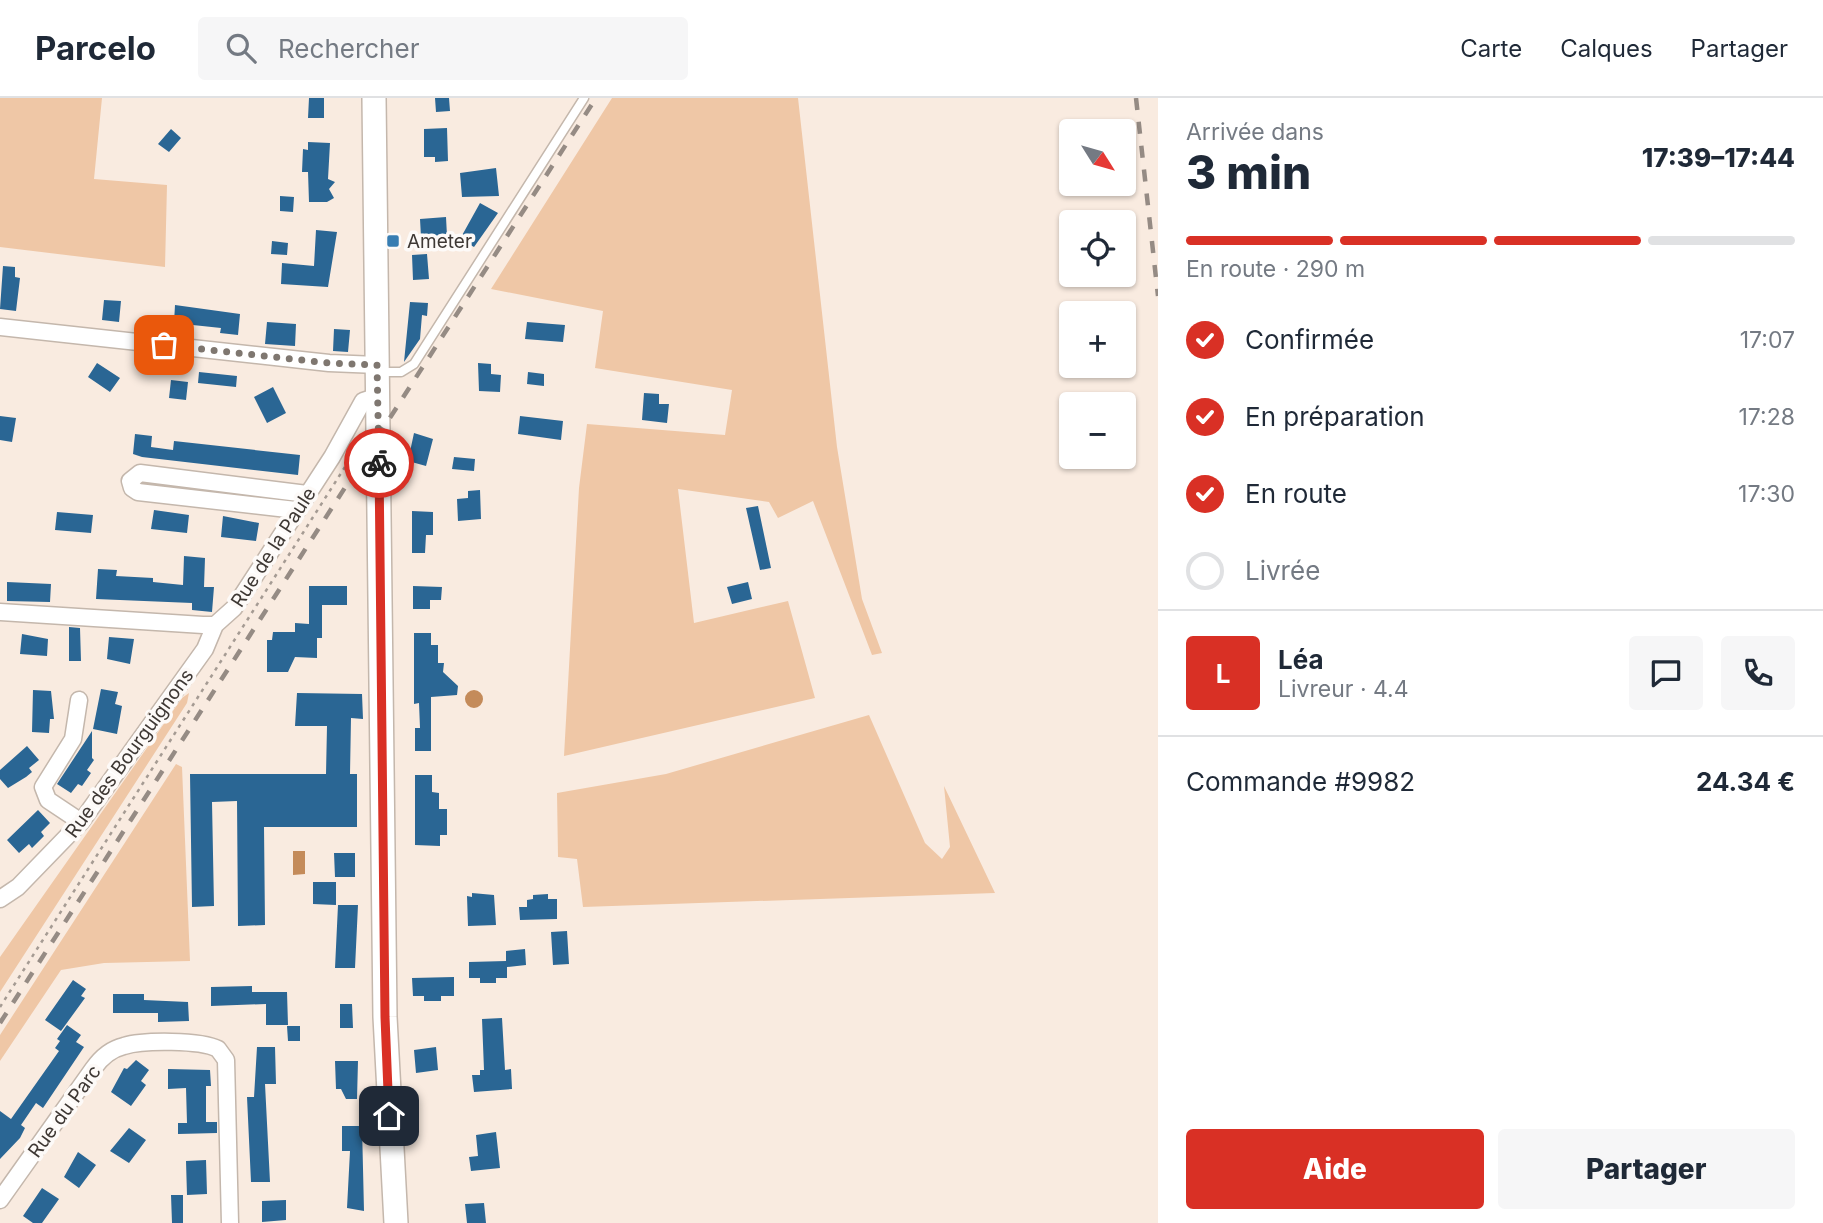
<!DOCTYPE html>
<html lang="fr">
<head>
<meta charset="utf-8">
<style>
  body { margin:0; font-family:Inter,sans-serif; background:#f6f6f7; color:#1f2937; height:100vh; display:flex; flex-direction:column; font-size:26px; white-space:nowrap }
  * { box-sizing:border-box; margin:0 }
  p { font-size:23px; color:#747a83 }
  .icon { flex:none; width:38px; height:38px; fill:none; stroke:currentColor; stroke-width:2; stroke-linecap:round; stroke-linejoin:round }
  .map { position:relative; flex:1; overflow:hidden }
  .details { display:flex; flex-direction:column; background:#fff; width:665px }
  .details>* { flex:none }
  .needle { width:46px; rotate:127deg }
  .tools { position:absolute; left:1059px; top:21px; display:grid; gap:14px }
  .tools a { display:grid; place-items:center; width:77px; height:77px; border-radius:7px; background:#fff; box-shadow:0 2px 5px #0004; font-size:35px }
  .pin { position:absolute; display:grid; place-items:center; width:60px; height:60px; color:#fff; margin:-30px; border-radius:14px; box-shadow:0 4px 10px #0006 }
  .courier { position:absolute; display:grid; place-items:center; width:70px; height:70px; margin:-35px; border:5px solid #d93025; border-radius:50%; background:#fff; color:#222; box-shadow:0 2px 9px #0007 }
  .summary em { font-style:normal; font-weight:800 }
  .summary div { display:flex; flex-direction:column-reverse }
  .summary { display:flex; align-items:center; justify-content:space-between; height:119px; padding:0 28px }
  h1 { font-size:46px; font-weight:800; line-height:52px }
  .bar { display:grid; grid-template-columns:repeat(4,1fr); gap:10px 7px; align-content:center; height:84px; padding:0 28px }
  .bar i { height:9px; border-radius:5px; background:#e0e1e3 }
  .bar .on { background:#d93025 }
  .bar p { grid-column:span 4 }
  .line { display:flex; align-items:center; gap:18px; padding:0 28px; border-top:2px solid #e0e1e3 }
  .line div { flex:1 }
  .round { display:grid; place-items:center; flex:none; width:74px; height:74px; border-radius:7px; background:#f6f6f7 }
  ol { padding:0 28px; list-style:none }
  li { display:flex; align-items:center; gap:21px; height:77px }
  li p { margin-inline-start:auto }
  li .icon { padding:7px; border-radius:50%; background:#d93025; color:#fff; stroke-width:4 }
  li:last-child { color:#747a83 }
  li i { width:38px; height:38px; border:4px solid #e0e1e3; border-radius:50% }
  .primary-button { display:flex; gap:14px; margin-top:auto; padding:14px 28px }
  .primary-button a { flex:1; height:80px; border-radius:7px; background:#d93025; color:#fff; font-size:28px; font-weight:800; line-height:80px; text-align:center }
  .primary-button a+a { background:#f6f6f7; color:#1f2937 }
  header { display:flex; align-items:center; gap:42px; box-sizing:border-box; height:98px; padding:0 35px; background:#fff; border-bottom:2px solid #e0e1e3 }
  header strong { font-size:33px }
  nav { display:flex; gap:38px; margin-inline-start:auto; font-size:24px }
  .search { width:490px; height:63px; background:#f6f6f7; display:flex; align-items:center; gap:18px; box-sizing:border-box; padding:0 24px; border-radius:7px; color:#747a83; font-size:26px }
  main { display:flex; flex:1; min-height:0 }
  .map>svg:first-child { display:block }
  .green { fill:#efc7a6 }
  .water { fill:#c48b5a }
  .building { fill:#2a6694 }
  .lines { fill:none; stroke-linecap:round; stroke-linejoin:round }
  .lane-casing { stroke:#c4b7ac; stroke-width:11 }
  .street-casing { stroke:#c4b7ac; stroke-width:19 }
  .secondary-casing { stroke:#c4b7ac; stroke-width:26 }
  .path { stroke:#a59b93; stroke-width:2.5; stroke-dasharray:3.5 5; stroke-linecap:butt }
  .lane { stroke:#fff; stroke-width:8 }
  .street { stroke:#fff; stroke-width:16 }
  .secondary { stroke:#fff; stroke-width:23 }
  .rail { stroke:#958b84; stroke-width:4.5; stroke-dasharray:12 12; stroke-linecap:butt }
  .done { stroke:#7f7770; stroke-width:7; stroke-dasharray:0 12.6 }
  .route { stroke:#d93025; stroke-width:9 }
  .poi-dot { fill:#377db2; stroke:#fdfaf8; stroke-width:2.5 }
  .labels { text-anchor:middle; stroke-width:7; stroke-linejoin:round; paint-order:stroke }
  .poi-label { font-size:19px; fill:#3e3834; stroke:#fdfaf8; text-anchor:start }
  .street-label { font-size:19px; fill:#3e3834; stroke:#fdfaf8 }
</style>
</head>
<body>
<header>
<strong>Parcelo</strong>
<div class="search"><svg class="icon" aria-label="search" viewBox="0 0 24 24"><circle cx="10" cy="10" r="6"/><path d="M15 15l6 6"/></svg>Rechercher</div>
<nav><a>Carte</a><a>Calques</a><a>Partager</a></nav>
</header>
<main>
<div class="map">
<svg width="1158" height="1125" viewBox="0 0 1158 1125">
  <rect width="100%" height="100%" fill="#f9ebe0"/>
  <path class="green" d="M0 0H102L94 81 167 87 165 169 0 149Z
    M612 0H798L837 349 862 501 882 555 872 557 813 403 778 420 769 404 678 391 694 525 788 503 815 600 564 658 579 390 587 326 725 337 732 292 595 270 603 213 491 191Z
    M189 595 187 605 0 894V859L182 600Z
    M869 617 925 745 942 761 950 749 944 688 995 795 583 809 577 761 558 759 557 695 666 676Z
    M176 666 182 669 190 863 104 865 61 872 0 963V937Z"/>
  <path class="water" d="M465 601a9 9 0 1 1 18 0a9 9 0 1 1-18 0Z
    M293 753H305V776L293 777Z"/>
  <path class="building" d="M309 0H324V20H308Z
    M435 0H449L450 13 436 14Z
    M447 30 448 63 435 64V59H424V31Z
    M171 31 181 40 169 54 158 46Z
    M308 44 330 45 328 81 335 84 329 91 334 100 327 104H309L308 74H302L303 51 308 52Z
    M496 70 499 98 462 99 460 75Z
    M280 98 294 99 293 114 280 113Z
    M480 105 498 115 474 149 460 141Z
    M446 119 447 138 421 139 420 121Z
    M316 132 337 134 328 189 281 186 282 165 314 168Z
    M272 143 288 145 287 157 271 156Z
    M427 156 429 181 413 182 412 157Z
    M3 168 15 169V179L20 180 16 213 0 211Z
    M104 202 121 203 119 224 102 222Z
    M410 204 428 205 427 218 422 217 420 241 404 264Z
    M175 207 240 216 238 237 220 235 221 230 174 225Z
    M267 224 296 226 295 248 265 246Z
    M527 224 565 227 563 244 525 241Z
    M334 231 350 232 348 254 333 253Z
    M97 265 120 280 110 294 88 279Z
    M478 265 491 266V276L501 277 500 294 479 293Z
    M199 274 237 278 236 289 198 285Z
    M528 274 544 276V288L527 286Z
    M171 282 188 284 186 302 169 300Z
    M273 289 286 315 267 325 254 299Z
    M644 295 659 296V306H669L667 325 642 322Z
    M0 318 16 320 12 344 0 342Z
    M520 318 563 323 561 342 518 336Z
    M414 335 433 341 426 368 408 363Z
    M135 336 152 338 151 349 173 352 174 343 300 357 298 377 142 359 133 356Z
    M454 359 475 361 474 373 452 371Z
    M480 392 481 421 458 423 457 401 468 400V393Z
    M758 408 771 470 760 472 746 410Z
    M154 412 189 417 187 435 151 431Z
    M412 413 433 414V437H426L425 455H412Z
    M57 414 93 417 91 435 55 432Z
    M223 418 259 425 256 443 221 439Z
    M184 458 205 460 204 489H214L212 514 192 512V505L96 501 98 471 117 472 116 478 153 480V484L183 487Z
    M7 484 51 486 50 504 7 503Z
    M748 484 752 501 732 506 727 489Z
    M309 488H347V507H322V540H317V560L295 559 288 574H267V542H272L273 534H295V525L309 526Z
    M413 488 442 489 441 502H430V511H413Z
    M69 529 80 530 81 563H69Z
    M414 535H431V547H438V565H444L443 574 458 588 457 597 431 599V653H415V630H420L419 605 414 606Z
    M22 536 48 541 47 558 20 556Z
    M109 539 134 541 130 566 107 561Z
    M101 591 118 594 115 606 122 608 117 636 93 631Z
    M33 592 51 593 54 621H50L49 635 32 634Z
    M297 595 362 596 363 621 351 620 350 676H357V729H264L265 827 238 828 237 703 212 704 214 808 192 809 190 676H326L327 628H295Z
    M92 633V660L94 662 87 672 91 675 82 688 78 686 71 695 57 686Z
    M27 648 39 662 29 670 32 674 26 679 8 690 0 681V672Z
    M415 677H432V694L439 695V711H447V737H440V748L415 747Z
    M38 712 50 725 41 734 44 738 32 750 29 746 19 755 7 742Z
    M334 755H355V779H335Z
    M313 784H336V807L313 806Z
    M472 795 494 797 496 827 468 828 467 798 472 799Z
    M548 796V801H557V821L520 822 519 809H527V802L533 801V797Z
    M338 807H358L355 870H335Z
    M567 833 569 866 553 867 551 834Z
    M525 851 526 867 507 869V880H496V885H480V880H469V864L506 863V853Z
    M454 879V898H441V903H424V898H413L412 880Z
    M73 882 86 891 81 898 85 900 61 933 45 922Z
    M252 888V894H287L288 927H266V906L211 908V889Z
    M113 896H144V902L188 904 189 923 158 924V915H113Z
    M340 906H352L353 930H340Z
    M502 920 505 972 511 971 512 991 474 994 472 977H480V972H484L482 921Z
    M67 927 81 937 76 944 84 949 43 1010 36 1005 21 1027 25 1030 20 1040 0 1061V1013L11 1021 59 953 55 950 60 943 57 941Z
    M287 928H300V943H288Z
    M257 949H275L276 986H265L270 1084H251L247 999H254Z
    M436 949 438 972 416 975 414 952Z
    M136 962 149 972 141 983 146 987 131 1008 111 994 124 970 127 971Z
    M335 963H358L357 1001H346L341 991H336Z
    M168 971 210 972 211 988H206V1024H217V1035L178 1036V1025H187L186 990 168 991Z
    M342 1028H362L364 1113 347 1110 350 1053H342Z
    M129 1030 146 1042 129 1065 110 1053Z
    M496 1034 500 1070 471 1073 469 1059 478 1058 476 1037Z
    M78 1054 96 1067 79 1090 64 1079Z
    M206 1062 207 1096 187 1097 186 1063Z
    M42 1090 59 1101 42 1125H33L23 1118Z
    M171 1097H183V1125H172Z
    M286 1102V1122L262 1124V1103Z
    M484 1105 486 1125H467L465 1106Z"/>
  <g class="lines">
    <defs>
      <path id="lane" d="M380 274H401L414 266 584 0"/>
      <path id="street" d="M0 229 329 265 377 267
        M296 412 138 394 132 390 130 383 140 375 307 396
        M0 514 203 527H215L234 510 332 359 363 303 378 298
        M79 602 73 641 43 689 48 702 81 724
        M0 801 18 789 81 724 205 551 215 527
        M0 1102 93 971C100 961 111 951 124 948 143 942 201 942 218 951L226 962 230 1125"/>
      <path id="secondary" d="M374 0 385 919 396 1125"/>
    </defs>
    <use href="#lane" class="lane-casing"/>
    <use href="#street" class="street-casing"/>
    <use href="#secondary" class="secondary-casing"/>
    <path class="path" d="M0 909 345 369"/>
    <use href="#lane" class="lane"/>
    <use href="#street" class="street"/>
    <use href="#secondary" class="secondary"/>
    <path class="rail" d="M1136 0 1158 198
      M0 925 596 0"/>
  </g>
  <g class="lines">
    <path class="done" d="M164 247 329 265 377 267 379 365"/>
    <path class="route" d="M379 365 385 919 389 1018"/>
  </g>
  <rect class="poi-dot" x="386" y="136" width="14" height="14" rx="3.5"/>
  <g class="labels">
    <g class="poi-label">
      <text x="407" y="150">Ameter</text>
    </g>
    <g class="street-label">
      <text transform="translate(273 449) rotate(-57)" y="7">Rue de la Paule</text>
      <text transform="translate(129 655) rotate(-54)" y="7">Rue des Bourguignons</text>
      <text transform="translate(64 1013) rotate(-54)" y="7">Rue du Parc</text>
    </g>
  </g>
</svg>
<div class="tools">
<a><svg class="needle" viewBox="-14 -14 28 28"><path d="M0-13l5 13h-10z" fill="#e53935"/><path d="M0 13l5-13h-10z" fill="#747a83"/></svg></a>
<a><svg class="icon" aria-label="locate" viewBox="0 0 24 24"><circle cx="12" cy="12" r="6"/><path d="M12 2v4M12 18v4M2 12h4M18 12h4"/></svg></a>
<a>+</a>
<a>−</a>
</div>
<div class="pin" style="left:164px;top:247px;background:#ea580c"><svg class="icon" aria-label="bag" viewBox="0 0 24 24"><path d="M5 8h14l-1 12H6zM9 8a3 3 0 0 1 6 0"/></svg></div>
<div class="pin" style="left:389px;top:1018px;background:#1f2937"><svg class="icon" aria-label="home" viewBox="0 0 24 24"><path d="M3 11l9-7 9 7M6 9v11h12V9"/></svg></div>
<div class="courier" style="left:379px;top:365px"><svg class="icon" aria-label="bike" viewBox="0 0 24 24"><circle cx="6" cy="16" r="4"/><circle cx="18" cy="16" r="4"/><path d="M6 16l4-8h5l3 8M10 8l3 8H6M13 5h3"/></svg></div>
</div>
<section class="details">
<div class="summary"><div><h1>3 min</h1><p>Arrivée dans</p></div><em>17:39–17:44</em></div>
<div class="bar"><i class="on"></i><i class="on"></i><i class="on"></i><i></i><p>En route · 290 m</p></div>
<ol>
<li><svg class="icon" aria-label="check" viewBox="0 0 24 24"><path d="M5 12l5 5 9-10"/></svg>Confirmée<p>17:07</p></li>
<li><svg class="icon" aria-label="check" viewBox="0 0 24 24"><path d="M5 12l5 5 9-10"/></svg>En préparation<p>17:28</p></li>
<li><svg class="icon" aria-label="check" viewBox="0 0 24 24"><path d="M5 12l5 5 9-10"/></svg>En route<p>17:30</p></li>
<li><i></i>Livrée</li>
</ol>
<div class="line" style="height:126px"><b class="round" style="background:#d93025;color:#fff">L</b><div><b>Léa</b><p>Livreur · 4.4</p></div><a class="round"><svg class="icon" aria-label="chat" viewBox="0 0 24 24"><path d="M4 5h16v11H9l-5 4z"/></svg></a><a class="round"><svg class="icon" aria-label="phone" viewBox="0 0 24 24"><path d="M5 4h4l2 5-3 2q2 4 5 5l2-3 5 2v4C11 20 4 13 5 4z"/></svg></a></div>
<div class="line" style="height:91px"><div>Commande #9982</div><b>24.34 €</b></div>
<div class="primary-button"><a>Aide</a><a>Partager</a></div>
</section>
</main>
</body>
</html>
